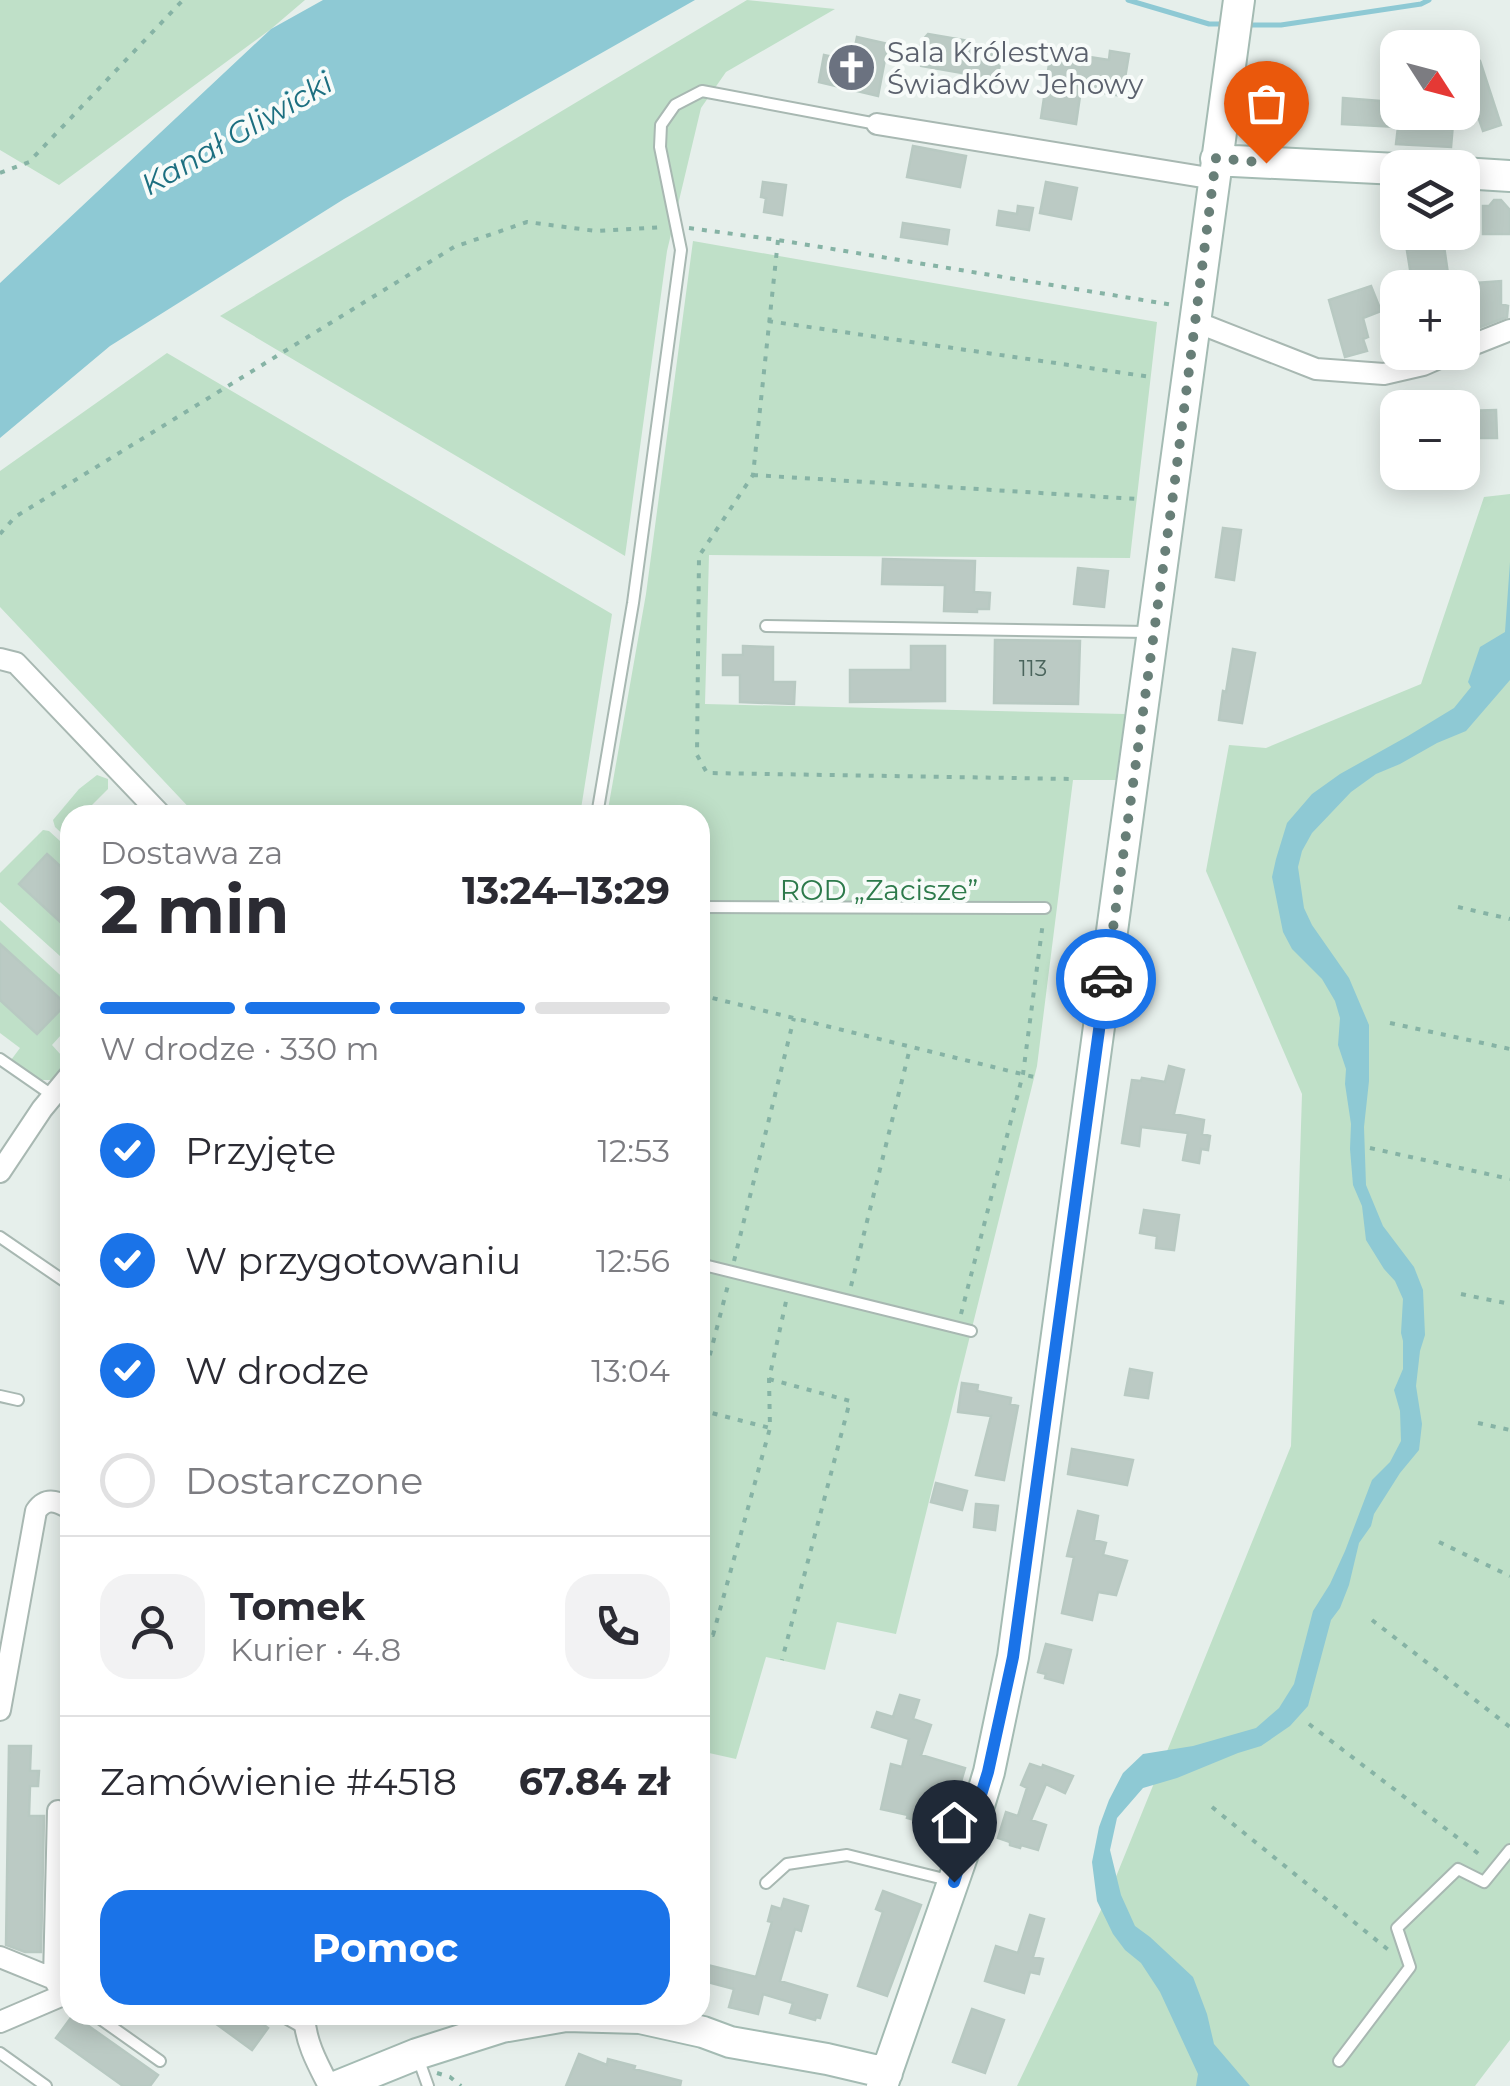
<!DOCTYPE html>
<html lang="pl">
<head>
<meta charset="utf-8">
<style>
  body { margin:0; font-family:Montserrat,sans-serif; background:#f2f2f3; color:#2b2b33; height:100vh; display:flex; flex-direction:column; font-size:38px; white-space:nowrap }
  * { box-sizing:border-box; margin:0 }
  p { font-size:32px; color:#7c7c81 }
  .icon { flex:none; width:55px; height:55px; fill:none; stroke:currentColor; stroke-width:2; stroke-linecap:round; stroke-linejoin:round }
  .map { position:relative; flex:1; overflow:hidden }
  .sheet { position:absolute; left:60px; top:805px; width:650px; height:1220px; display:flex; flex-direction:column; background:#fff; border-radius:30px; box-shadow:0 5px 25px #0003 }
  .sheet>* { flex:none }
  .needle { width:65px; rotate:126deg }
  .tools { position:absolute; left:1380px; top:30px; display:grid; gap:20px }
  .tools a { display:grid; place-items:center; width:100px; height:100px; border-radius:20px; background:#fff; box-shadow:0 5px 25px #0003; font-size:50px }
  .pin { position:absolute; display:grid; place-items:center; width:85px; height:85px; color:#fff; margin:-102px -42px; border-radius:50% 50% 50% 0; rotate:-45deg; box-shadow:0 0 10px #0007 }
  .pin .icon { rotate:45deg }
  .courier { position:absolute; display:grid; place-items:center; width:100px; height:100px; margin:-50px; border:8px solid #1a73e8; border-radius:50%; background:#fff; color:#222; box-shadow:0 2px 12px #0007 }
  .overview em { font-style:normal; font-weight:700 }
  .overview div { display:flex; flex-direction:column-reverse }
  .overview { display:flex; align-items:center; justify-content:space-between; height:170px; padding:0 40px }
  h1 { font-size:65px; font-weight:700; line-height:75px }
  .bar { display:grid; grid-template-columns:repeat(4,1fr); gap:15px 10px; align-content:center; height:120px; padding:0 40px }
  .bar i { height:12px; border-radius:8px; background:#e1e1e2 }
  .bar .current { background:#1a73e8 }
  .bar p { grid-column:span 4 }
  .line { display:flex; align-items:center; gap:25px; padding:0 40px; border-top:2px solid #e1e1e2 }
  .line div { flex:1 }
  .round { display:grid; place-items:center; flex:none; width:105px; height:105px; border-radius:30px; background:#f2f2f3 }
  ol { padding:0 40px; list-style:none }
  li { display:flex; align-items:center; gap:30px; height:110px }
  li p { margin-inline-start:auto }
  li .icon { padding:10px; border-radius:50%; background:#1a73e8; color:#fff; stroke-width:4 }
  li:last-child { color:#7c7c81 }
  li i { width:55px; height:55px; border:5px solid #e1e1e2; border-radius:50% }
  .primary-button { display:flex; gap:20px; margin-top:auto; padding:20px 40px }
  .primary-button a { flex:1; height:115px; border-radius:30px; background:#1a73e8; color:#fff; font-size:40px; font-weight:700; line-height:115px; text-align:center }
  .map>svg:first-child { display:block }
  .green { fill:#bfe0c8 }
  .water { fill:#8ec9d4 }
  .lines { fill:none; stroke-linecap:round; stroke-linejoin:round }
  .stream { stroke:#8ec9d4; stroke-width:5 }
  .building { fill:#bbcac4; stroke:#b8c9c2; stroke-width:2.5 }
  .lane-casing { stroke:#a8b8b2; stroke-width:14 }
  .street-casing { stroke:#a8b8b2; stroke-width:24 }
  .secondary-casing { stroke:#a4bbb3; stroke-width:34 }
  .path { stroke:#86b3a5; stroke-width:4; stroke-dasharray:5 8; stroke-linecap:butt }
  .lane { stroke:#fff; stroke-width:10 }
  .street { stroke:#fff; stroke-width:20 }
  .secondary { stroke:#fff; stroke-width:30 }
  .done { stroke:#687f78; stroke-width:10; stroke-dasharray:0 18 }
  .route { stroke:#1a73e8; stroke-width:12 }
  .labels { text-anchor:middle; stroke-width:8; stroke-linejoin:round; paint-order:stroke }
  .number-label { font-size:22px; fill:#4a645c }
  .worship-label { font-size:28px; fill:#5b616d; stroke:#f7fbf9; text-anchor:start }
  .park-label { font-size:28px; fill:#2d7a4b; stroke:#f7fbf9 }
  .water-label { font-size:30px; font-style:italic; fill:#1c6f80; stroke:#f7fbf9 }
</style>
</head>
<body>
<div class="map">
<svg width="1510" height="2086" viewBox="0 0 1510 2086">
  <rect width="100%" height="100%" fill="#e6efeb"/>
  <path class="green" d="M0 0H305L271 29 59 185 0 150Z
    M747 0 835 9 726 72 701 108 667 251 625 556 220 316Z
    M693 241 1157 322 1130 558 709 555 705 704 1125 714 1116 780H1073L1037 1066 896 1634 837 1622 825 1670 766 1657 736 1759 700 1751V815H607L646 594Z
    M167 353 612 614 580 815H196L0 607V471Z
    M1510 494V2040L1475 2086H1017L1111 1889 1291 1446 1302 1094 1206 871 1229 745 1266 748 1421 684 1484 497Z
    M97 775 108 779V789L82 815H70V841L55 827 53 820 79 789Z
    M43 830 49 831 70 850V965L0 902V873Z
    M0 920 70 984V1025L52 1045 70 1065 54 1080H38L11 1060 20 1048 0 1033Z"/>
  <path class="water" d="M323 0H695L344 199 110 346 0 438V283L271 29Z
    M1510 562V680L1466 731 1437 743 1400 764 1376 774 1351 792 1312 833 1302 851 1298 867 1304 908 1312 925 1349 978 1369 1025V1081L1364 1127 1366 1185 1383 1226 1414 1267 1423 1290 1425 1335 1420 1351 1416 1386 1422 1424 1419 1450 1400 1473 1374 1514 1371 1526 1359 1543 1349 1585 1340 1608 1331 1620 1308 1706 1290 1726 1261 1746 1238 1753 1177 1778 1143 1788 1117 1818 1110 1850 1121 1895 1135 1926 1150 1937 1193 1977 1207 2014 1214 2044 1250 2086H1196L1198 2074 1160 1992 1141 1963 1125 1950 1113 1934 1097 1901 1092 1862 1099 1827 1109 1800 1123 1773 1143 1754 1193 1746 1256 1728 1279 1708 1294 1684 1313 1611 1330 1584 1345 1551 1372 1480 1390 1462 1401 1441 1400 1411 1394 1390 1403 1369V1341L1401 1333 1403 1299 1395 1281 1384 1269 1366 1240 1362 1206 1353 1185 1350 1149 1351 1124 1345 1084 1346 1069 1338 1045 1340 1018 1335 1001 1322 979 1292 949 1283 932 1272 877 1276 859 1287 823 1312 794 1340 774 1408 736 1454 708 1471 687 1468 682 1480 647 1505 632Z"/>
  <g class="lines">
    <path class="stream" d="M1128 0 1209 24H1227
      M1248 25H1281L1421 4 1429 0"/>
  </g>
  <path class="building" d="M928 34 969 41 968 47 1002 54 997 79 921 66 918 58 921 42Z
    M857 37 888 44 878 96 819 82 824 55 852 61Z
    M1051 51 1109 60 1110 51 1129 54 1122 96 1081 89 1076 124 1041 118Z
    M1480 61 1501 125 1483 131 1462 70V67Z
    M1343 98 1380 101V112H1454L1451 147 1396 144 1398 127 1342 124Z
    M913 146 966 156 960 187 907 177Z
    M763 182 786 185 782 215 764 212 766 198 761 197Z
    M1046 182 1077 188 1071 219 1040 213Z
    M1494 200H1501L1510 210V234H1483V206H1489Z
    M1018 206 1033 208 1029 230 997 225 999 211 1017 214Z
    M903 223 949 230 947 244 901 237Z
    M1404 232H1442L1450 288H1413Z
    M1501 281V304L1508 306 1507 317 1462 334V284Z
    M1371 286 1381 311 1363 318 1368 337 1363 339 1367 351 1345 357 1329 300Z
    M1496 410 1497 438H1462V411Z
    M1223 528 1241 530 1234 580 1216 577Z
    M883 559 975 561 974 592 990 593 989 609H977V612L944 611 945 585 882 584Z
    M1078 568 1108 571 1104 607 1074 604Z
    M995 640 1080 641 1078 704 994 703Z
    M743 646 773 647V682H795L794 704 740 702V675H723V655H743Z
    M911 646H945V701L850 702V670H911Z
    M1233 649 1255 653 1242 723 1219 720 1223 691 1226 692Z
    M47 854 70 875V931L19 884Z
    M0 944 66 1004 37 1034 0 1000Z
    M1169 1066 1184 1070 1174 1114 1204 1120 1202 1134 1210 1136 1208 1150 1201 1149 1199 1163 1183 1160 1188 1133 1141 1127 1139 1146 1122 1143 1132 1080 1141 1081 1142 1078 1165 1082Z
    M1144 1210 1179 1215 1174 1250 1156 1248 1157 1236 1140 1233Z
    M1130 1369 1152 1373 1148 1398 1125 1395Z
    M962 1383 978 1385 977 1391 1011 1398 1010 1404 1018 1406 1004 1480 976 1475 991 1416 958 1412Z
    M1072 1449 1133 1460 1127 1485 1068 1474Z
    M936 1483 967 1491 962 1510 931 1502Z
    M976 1504 998 1506 995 1530 974 1527Z
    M1078 1511 1098 1516 1094 1540 1106 1543 1103 1555 1127 1561 1116 1595 1098 1592 1092 1620 1062 1613 1074 1557 1067 1556Z
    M1046 1644 1071 1650 1063 1683 1045 1678 1046 1674 1038 1672Z
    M900 1695 919 1700 913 1719 931 1725 921 1755 965 1768 945 1837 920 1830 922 1822 907 1818 908 1815 881 1809 891 1764 902 1767 909 1739 872 1727 877 1712 893 1717Z
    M9 1746H31L30 1771H39L38 1786H30L29 1816H44L41 1952H25L6 1945Z
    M1030 1764 1042 1768 1043 1765 1073 1776 1065 1793 1046 1784 1031 1820 1046 1825 1038 1850 1021 1845 1020 1848 1010 1845V1842L998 1838 1006 1812 1018 1816 1027 1788 1021 1785Z
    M883 1891 921 1905 887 1996 858 1986 883 1912 876 1909Z
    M784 1899 808 1906 801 1931 795 1929 780 1981 827 1995 820 2018 816 2017 815 2020 790 2013 793 2003 763 1994 758 2014 729 2007 734 1989 700 1980V1963L756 1977 772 1922 768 1921 772 1906 781 1909Z
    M1030 1915 1044 1919 1033 1957 1043 1959 1039 1974 1030 1972 1024 1993 985 1981 996 1946 1018 1953Z
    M972 2009 1004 2020 985 2073 953 2062Z
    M73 2015 158 2075 150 2086H123L56 2038Z
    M204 2015H251L268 2028 252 2050Z
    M579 2054 607 2065 608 2059 635 2066 634 2069 681 2081 680 2086H566Z"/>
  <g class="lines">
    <defs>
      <path id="lane" d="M766 626 1148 632
        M597 815 633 603 681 250 660 147 661 125 675 105 702 91 877 124
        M700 907 1045 908
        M0 1059 52 1095
        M0 1237 70 1285
        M700 1264 971 1331
        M0 1396 18 1400
        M766 1883 787 1864 847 1855 948 1880
        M95 2015 160 2061
        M280 2015 305 2029
        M0 2053 46 2086
        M418 2058 428 2086
        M1339 2061 1410 1967 1397 1928 1458 1869 1484 1882 1510 1850"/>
      <path id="street" d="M877 124 1215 179
        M1196 322 1316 369 1384 374 1423 365 1453 352
        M1462 349 1510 330
        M0 659 16 663 161 815
        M0 1172 42 1109 70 1075
        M0 1710 36 1511C45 1498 55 1500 67 1507
        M58 1811 54 1979 63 1995
        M0 1957 54 1979
        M304 2015C305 2041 317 2063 329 2086
        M0 2022 70 1992"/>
      <path id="secondary" d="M1216 159 1233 161 1398 169
        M1462 173 1510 176
        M338 2086 417 2054 502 2027 566 2016 640 2018 703 2032 730 2042 827 2059 887 2073
        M882 2086 974 1822 989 1772 1013 1657 1239 0"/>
    </defs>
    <use href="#lane" class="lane-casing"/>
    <use href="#street" class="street-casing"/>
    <use href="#secondary" class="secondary-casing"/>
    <path class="path" d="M0 173 29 162 183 0
      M689 228 778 240 1173 305
      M778 240 753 475 699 556 697 755 707 773 1073 779
      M768 321 1151 377
      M753 475 1137 499
      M0 534 15 517 454 247 527 222 596 231 664 227
      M1458 907 1510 919
      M700 995 1034 1077
      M1390 1023 1510 1049
      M1370 1148 1510 1179
      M734 1261 794 1018
      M851 1286 910 1048
      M1461 1294 1510 1304
      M961 1314 1023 1074 1043 922
      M769 1379 850 1401 782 1660
      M700 1393 728 1285
      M700 1410 770 1428
      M1478 1423 1510 1430
      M1439 1542 1510 1576
      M1372 1620 1510 1727
      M700 1632 713 1635 770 1428 769 1379 787 1297
      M1309 1724 1484 1858
      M1212 1807 1391 1952
      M437 2073 450 2077 461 2086"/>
    <use href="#lane" class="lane"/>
    <use href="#street" class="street"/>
    <use href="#secondary" class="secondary"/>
  </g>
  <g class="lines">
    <path class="done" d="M1106 979 1174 488 1216 158 1266 163"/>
    <path class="route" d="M954 1882 988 1772 1013 1657 1106 979"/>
  </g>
  <defs>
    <symbol id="church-disc" viewBox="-11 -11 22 22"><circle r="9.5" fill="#6b7280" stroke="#f7fbf9"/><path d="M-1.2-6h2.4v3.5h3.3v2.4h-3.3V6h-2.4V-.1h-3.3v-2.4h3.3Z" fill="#fff"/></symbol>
  </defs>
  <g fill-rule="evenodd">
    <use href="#church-disc" x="824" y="40" width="55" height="55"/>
  </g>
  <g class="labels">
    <g class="number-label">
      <text x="1033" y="676">113</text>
    </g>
    <g class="worship-label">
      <text x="887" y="62">Sala Królestwa<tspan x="887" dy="32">Świadków Jehowy</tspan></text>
    </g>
    <g class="park-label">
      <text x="879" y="900">ROD „Zacisze”</text>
    </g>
    <g class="water-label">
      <text transform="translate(237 134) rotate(-30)" y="10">Kanał Gliwicki</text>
    </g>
  </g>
</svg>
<div class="tools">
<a><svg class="needle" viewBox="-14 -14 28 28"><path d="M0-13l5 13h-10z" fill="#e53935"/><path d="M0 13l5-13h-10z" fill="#7c7c81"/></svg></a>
<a><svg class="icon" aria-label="layers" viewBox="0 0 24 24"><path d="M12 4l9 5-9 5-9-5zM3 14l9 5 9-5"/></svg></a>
<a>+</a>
<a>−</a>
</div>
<div class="pin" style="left:1266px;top:163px;background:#ea580c"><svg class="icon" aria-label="bag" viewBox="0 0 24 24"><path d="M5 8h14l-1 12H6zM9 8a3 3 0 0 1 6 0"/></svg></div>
<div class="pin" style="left:954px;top:1882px;background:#1f2937"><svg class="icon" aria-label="home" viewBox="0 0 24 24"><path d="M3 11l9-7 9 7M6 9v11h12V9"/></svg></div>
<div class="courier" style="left:1106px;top:979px"><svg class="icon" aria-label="car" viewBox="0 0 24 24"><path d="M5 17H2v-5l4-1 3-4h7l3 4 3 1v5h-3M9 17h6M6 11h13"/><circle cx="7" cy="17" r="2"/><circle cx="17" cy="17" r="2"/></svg></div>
<section class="sheet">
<div class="overview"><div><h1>2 min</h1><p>Dostawa za</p></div><em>13:24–13:29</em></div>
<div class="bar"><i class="current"></i><i class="current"></i><i class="current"></i><i></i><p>W drodze · 330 m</p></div>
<ol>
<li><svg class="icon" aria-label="check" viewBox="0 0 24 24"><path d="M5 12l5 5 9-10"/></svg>Przyjęte<p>12:53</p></li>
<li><svg class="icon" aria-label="check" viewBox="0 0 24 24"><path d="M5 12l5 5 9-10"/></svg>W przygotowaniu<p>12:56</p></li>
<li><svg class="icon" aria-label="check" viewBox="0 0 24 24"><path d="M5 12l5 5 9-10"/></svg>W drodze<p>13:04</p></li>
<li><i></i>Dostarczone</li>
</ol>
<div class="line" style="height:180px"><a class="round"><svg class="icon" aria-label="person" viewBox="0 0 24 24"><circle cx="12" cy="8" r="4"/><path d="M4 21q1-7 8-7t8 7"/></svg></a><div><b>Tomek</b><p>Kurier · 4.8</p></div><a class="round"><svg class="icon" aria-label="phone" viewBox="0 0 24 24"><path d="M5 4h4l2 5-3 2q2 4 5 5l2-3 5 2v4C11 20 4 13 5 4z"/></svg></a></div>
<div class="line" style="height:130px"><div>Zamówienie #4518</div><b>67.84 zł</b></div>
<div class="primary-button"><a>Pomoc</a></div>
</section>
</div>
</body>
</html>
